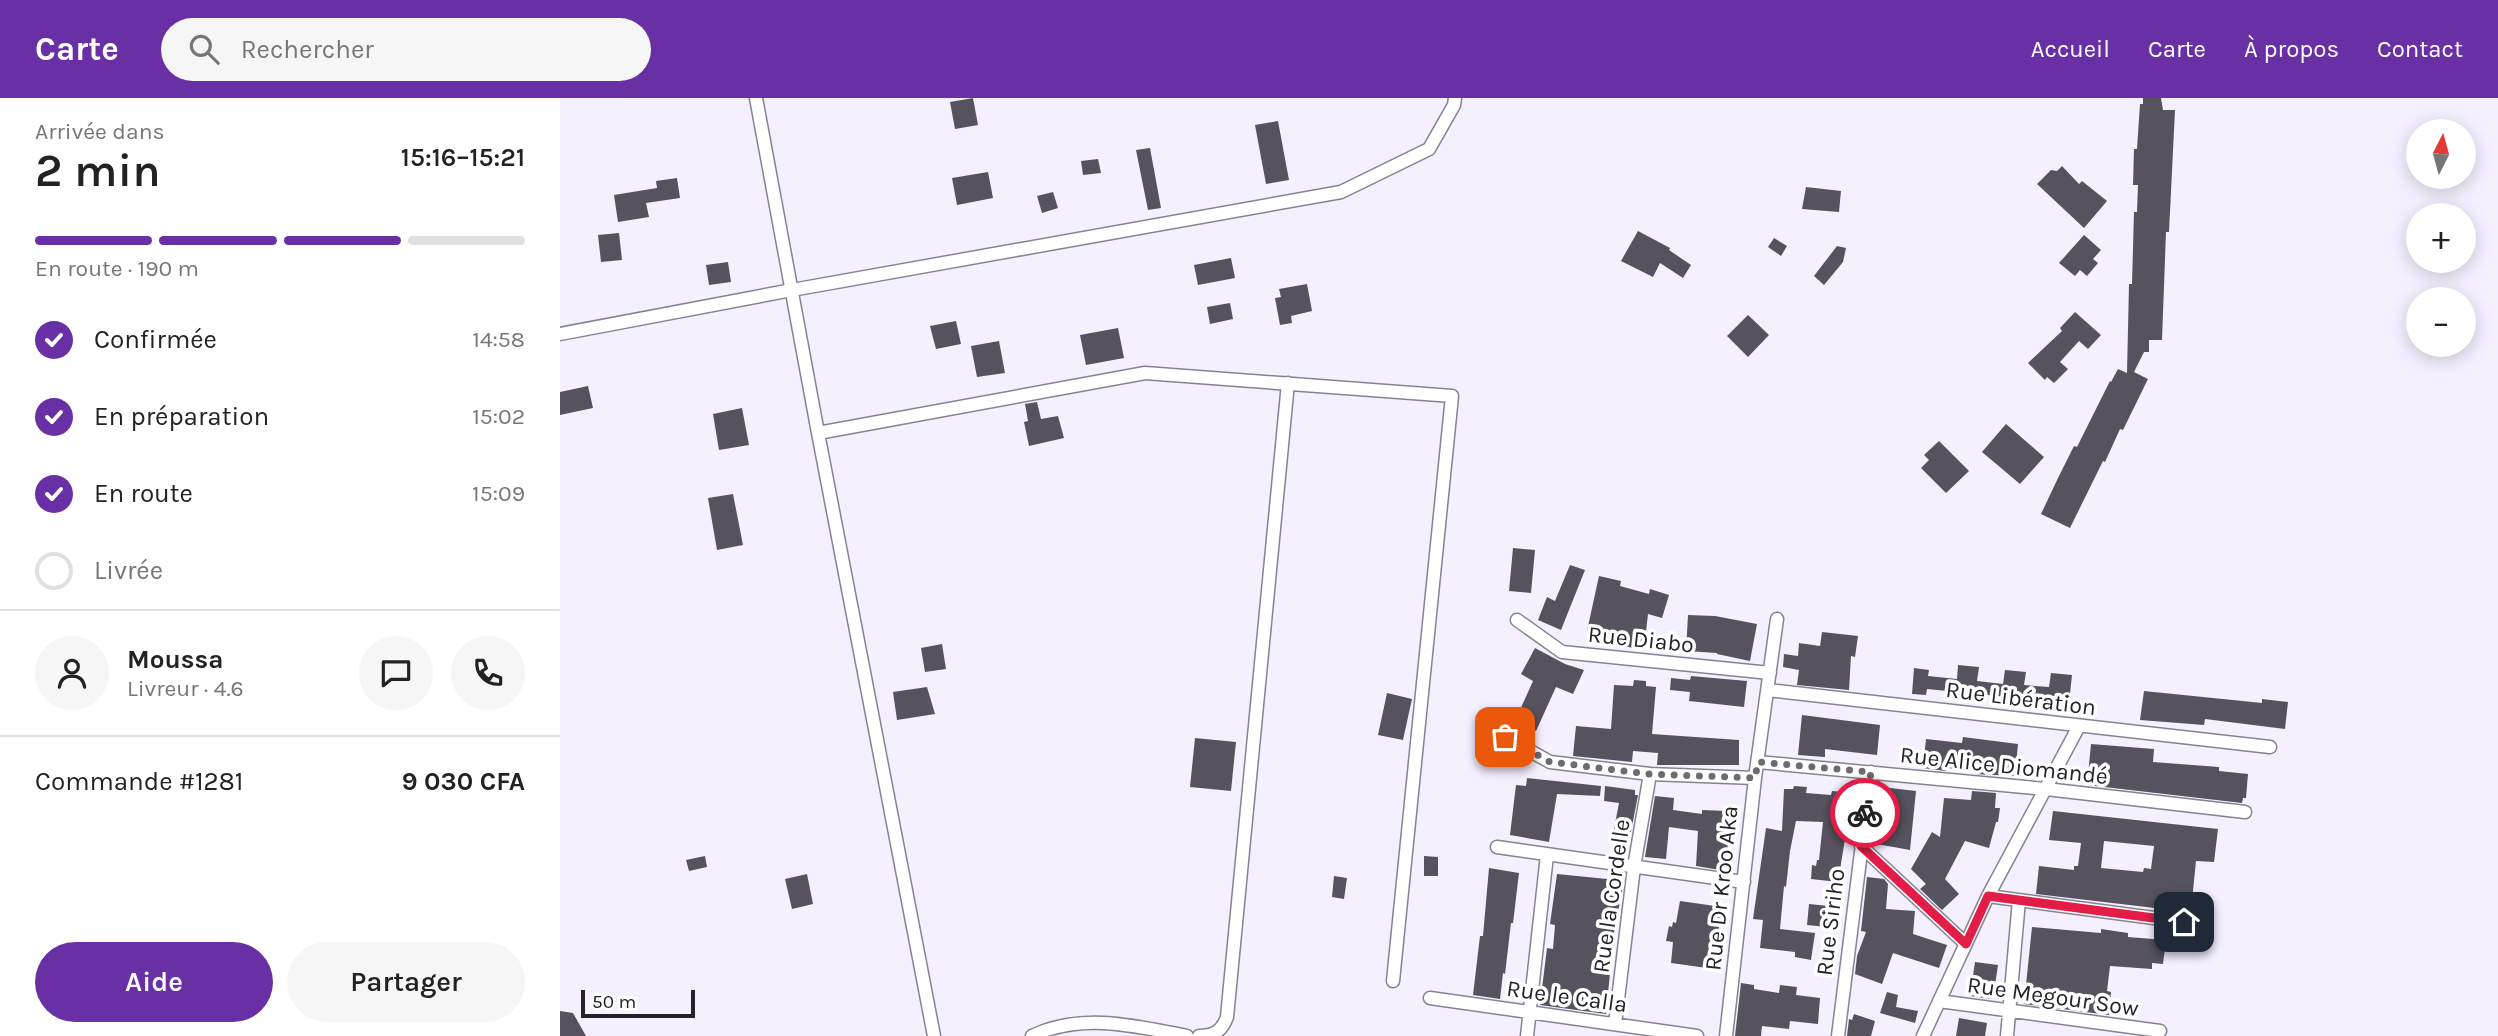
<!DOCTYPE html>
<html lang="fr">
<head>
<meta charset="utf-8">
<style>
  body { margin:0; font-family:Karla,sans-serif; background:#f6f6f6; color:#222; height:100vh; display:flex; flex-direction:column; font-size:26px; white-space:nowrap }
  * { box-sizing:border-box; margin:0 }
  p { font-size:23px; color:#767676 }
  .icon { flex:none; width:38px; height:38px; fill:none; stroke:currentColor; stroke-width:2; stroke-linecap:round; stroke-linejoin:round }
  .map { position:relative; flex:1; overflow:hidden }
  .drawer { display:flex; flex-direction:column; background:#fff; width:560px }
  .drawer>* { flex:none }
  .needle { width:46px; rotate:6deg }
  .fabs { position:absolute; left:1846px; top:21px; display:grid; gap:14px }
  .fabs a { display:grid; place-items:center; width:70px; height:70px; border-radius:50%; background:#fff; box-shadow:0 4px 18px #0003; font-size:35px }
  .scale { position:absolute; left:21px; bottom:18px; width:114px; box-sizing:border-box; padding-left:7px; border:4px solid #242228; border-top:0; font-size:19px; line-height:24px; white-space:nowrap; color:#242228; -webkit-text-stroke:5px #fff; paint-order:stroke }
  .pin { position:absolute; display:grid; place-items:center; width:60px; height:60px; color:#fff; margin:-30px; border-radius:14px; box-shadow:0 4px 10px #0006 }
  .courier { position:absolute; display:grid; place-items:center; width:70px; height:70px; margin:-35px; border:5px solid #e11d48; border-radius:50%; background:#fff; color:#222; box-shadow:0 2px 9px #0007 }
  .overview em { font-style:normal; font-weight:600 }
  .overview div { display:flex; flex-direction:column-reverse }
  .overview { display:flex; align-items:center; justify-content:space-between; height:119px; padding:0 35px }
  h1 { font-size:46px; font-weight:600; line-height:52px }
  .bar { display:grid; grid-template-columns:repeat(4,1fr); gap:10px 7px; align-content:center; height:84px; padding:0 35px }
  .bar i { height:9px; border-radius:5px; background:#e0e0e0 }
  .bar .selected { background:#6930a6 }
  .bar p { grid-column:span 4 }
  .line { display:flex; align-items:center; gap:18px; padding:0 35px; border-top:2px solid #e0e0e0 }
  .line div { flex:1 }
  .round { display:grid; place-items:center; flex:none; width:74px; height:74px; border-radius:37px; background:#f6f6f6 }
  ol { padding:0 35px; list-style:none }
  li { display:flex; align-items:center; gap:21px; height:77px }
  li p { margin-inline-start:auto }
  li .icon { padding:7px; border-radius:50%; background:#6930a6; color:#fff; stroke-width:4 }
  li:last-child { color:#767676 }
  li i { width:38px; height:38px; border:4px solid #e0e0e0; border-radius:50% }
  .primary-button { display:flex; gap:14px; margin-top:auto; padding:14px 35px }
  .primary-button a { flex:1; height:80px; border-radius:42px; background:#6930a6; color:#fff; font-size:28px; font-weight:600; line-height:80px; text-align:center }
  .primary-button a+a { background:#f6f6f6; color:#222 }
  header { display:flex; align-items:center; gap:42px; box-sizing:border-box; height:98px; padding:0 35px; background:#6930a6; color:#fff }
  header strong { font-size:33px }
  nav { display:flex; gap:38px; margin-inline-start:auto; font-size:24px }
  .search { width:490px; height:63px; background:#f6f6f6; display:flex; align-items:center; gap:18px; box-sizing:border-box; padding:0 24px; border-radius:38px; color:#767676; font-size:26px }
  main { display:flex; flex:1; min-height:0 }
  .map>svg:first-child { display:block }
  .building { fill:#56525e; fill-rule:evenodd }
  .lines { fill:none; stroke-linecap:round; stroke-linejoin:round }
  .street-casing { stroke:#86828f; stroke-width:15 }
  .street { stroke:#fff; stroke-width:12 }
  .done { stroke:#6d6a73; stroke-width:7; stroke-dasharray:0 12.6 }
  .route { stroke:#e11d48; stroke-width:9 }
  .labels { text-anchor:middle; stroke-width:7; stroke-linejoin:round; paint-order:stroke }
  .street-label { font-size:23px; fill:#242228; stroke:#fff }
</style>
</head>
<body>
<header>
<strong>Carte</strong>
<div class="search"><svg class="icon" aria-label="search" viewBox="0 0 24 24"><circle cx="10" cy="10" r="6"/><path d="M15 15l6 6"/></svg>Rechercher</div>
<nav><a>Accueil</a><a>Carte</a><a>À propos</a><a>Contact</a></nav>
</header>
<main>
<section class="drawer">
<div class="overview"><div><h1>2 min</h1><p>Arrivée dans</p></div><em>15:16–15:21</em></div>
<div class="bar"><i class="selected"></i><i class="selected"></i><i class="selected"></i><i></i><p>En route · 190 m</p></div>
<ol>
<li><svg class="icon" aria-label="check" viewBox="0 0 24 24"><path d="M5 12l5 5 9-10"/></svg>Confirmée<p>14:58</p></li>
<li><svg class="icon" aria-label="check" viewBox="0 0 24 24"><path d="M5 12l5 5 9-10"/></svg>En préparation<p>15:02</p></li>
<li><svg class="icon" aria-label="check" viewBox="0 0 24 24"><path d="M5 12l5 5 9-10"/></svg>En route<p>15:09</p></li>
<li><i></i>Livrée</li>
</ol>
<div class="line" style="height:126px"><a class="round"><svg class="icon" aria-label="person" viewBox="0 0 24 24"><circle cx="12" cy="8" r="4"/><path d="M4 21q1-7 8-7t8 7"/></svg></a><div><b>Moussa</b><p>Livreur · 4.6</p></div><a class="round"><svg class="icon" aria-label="chat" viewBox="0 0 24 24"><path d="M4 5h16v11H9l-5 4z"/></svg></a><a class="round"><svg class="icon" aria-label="phone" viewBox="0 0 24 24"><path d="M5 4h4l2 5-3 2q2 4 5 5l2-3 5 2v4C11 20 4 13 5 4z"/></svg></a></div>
<div class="line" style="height:91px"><div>Commande #1281</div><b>9 030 CFA</b></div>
<div class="primary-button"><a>Aide</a><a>Partager</a></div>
</section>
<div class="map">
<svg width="1938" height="938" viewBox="0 0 1938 938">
  <rect width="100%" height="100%" fill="#f5f0ff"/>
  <path class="building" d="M413 0 418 27 395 31 390 4Z
    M1583 0H1601L1603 12H1615L1609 134H1606L1602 242H1589V254H1584L1574 274 1588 281 1563 332 1560 331 1545 364 1543 363 1510 430 1481 416 1498 380 1514 348 1517 349 1550 283 1551 284 1558 271 1567 275 1569 186H1572L1574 114H1577L1578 87H1573L1574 51H1577L1580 6H1583Z
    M718 23 729 82 706 86 695 27Z
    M590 50 601 110 588 112 576 52Z
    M538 61 541 75 523 77 521 63Z
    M1502 68 1519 86 1522 83 1547 103 1524 130 1477 86 1491 72 1497 73Z
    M428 74 433 100 397 107 392 80Z
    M117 80 120 100 86 105 89 119 58 124 54 97 97 90 96 83Z
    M1246 89 1281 93 1279 114 1242 111Z
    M493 94 498 110 482 115 477 98Z
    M1078 133 1110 150 1109 152 1131 167 1123 180 1100 165 1093 179 1061 163Z
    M59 135 62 162 41 164 38 137Z
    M1524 137 1541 152 1533 161 1538 165 1527 178 1520 172 1515 178 1499 165Z
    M1214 140 1227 148 1221 158 1208 149Z
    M1277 148 1286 150 1283 164 1264 187 1254 178Z
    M671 160 675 180 638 187 634 167Z
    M168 164 171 184 149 187 146 167Z
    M747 186 752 213 731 218 732 225 720 227 715 200 721 199 719 191Z
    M670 205 673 221 650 226 647 209Z
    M1515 214 1541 237 1528 251 1519 243 1500 264 1508 271 1494 285 1487 279 1485 282 1468 265 1502 233 1500 230Z
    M1188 217 1209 237 1188 259 1167 238Z
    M396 223 401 246 376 251 370 228Z
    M558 230 564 260 526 267 520 237Z
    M439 243 445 275 417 279 411 248Z
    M28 288 33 310 0 317V294Z
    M477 304 481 321 498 318 504 340 469 348 464 324 468 323 465 306Z
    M182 310 189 347 159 352 153 316Z
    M1446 326 1484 359 1460 386 1422 354Z
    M1379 343 1409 373 1386 395 1361 370 1369 362 1364 357Z
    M173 396 183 447 157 452 148 400Z
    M953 450 975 452 971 495 949 493Z
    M1010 467 1025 472 1001 532 978 522 987 499 995 503Z
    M1039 478 1061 483 1060 488 1089 496 1090 491 1109 497 1102 520 1088 516 1084 552 1037 543 1027 533Z
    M1128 517 1155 518 1197 526 1190 563 1157 556V555L1126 553Z
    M1262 534 1298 538 1295 559 1291 558 1289 592 1237 587 1239 572 1223 569 1224 556 1238 558 1239 545 1260 548Z
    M382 546 386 571 365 574 361 550Z
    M975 550 1005 566 1024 572 1013 596 996 589 976 633 955 623 973 583 961 576Z
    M1398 567 1419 569 1417 583 1443 586 1445 572 1466 574 1464 587 1489 589 1491 575 1512 577 1509 605 1367 591 1366 597 1352 596 1354 570 1369 572 1368 578 1397 581Z
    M1131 578 1187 583 1184 609 1129 603 1130 594 1110 592 1111 580 1130 582Z
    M1074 582 1086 583V588L1096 589 1092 636 1179 642V667H1097L1098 655 1073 653 1072 664 1013 658 1016 628 1051 631 1054 587 1073 588Z
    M367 589 375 616 337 622 333 594Z
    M1584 593 1702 605V601L1728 604 1725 631 1645 621 1644 627 1580 622Z
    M827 595 852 601 843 642 818 637Z
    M1242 617 1320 627 1317 657 1265 651V659L1238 657Z
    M1403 639 1458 646 1455 678 1415 676V673L1386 670V673L1363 670 1366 641 1402 645Z
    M635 640 676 644 671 693 630 689Z
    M1531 646 1594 651 1593 664 1659 669V673L1688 676 1686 700H1683L1682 705 1527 687Z
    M967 680 1041 688 1040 698 997 696 989 744 950 737 956 687 966 688Z
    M1045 688 1075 692V697H1078L1069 744 1052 741 1059 705 1044 703Z
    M1234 688 1247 689 1246 695 1271 697 1272 693 1283 694 1280 729H1287L1278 784 1251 781 1252 767 1256 768 1257 762H1259L1263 724 1236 723 1230 753 1226 789 1224 788 1220 831 1255 835 1251 862 1235 859V854L1200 850 1203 822 1193 821 1206 730 1222 733 1224 691H1233Z
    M1321 689 1356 693 1350 752 1311 745Z
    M1412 693 1436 695 1435 710H1440L1438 724H1436L1429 750 1405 743 1385 781 1399 796 1382 812 1360 791 1366 786 1351 771 1372 734 1380 739 1384 700 1411 702Z
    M1095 698 1114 700 1113 712 1142 716V712L1167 713 1165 741 1168 742 1166 773 1136 768 1138 733 1109 729 1106 761 1085 759Z
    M1493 713 1658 731 1654 764 1636 763 1632 803 1629 802 1628 810 1603 808V811L1476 796 1479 768 1514 772V768H1518L1521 745 1489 742ZM1544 743 1594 748 1591 771 1584 770 1583 774 1541 770Z
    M145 758 147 769 129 773 126 762Z
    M864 758 878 759V778H864Z
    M929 770 959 775 953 825H951L945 876 943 875 940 901 913 897 920 838H923Z
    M247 776 253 806 232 811 225 781Z
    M997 776 1057 782V787L1063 788 1054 834 1046 916 980 907 987 850 993 851 995 827 990 826Z
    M774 778 787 780 784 801 772 799Z
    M1307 779 1324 781 1328 786 1326 811 1355 813 1353 836 1387 847 1379 870 1333 855 1322 886 1295 876 1297 858 1306 834 1301 833Z
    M1120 803 1162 809 1154 863 1149 862 1147 870 1111 865 1113 844 1106 843 1109 828 1112 829 1113 824 1116 825Z
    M1249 806 1269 808 1267 829 1247 827Z
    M1472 829 1541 835V831L1568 835V839L1606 842 1603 866 1592 865V871L1550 868 1547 893 1551 894 1549 917 1464 906Z
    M1415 864 1438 867 1433 901 1410 898Z
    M1181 885 1194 887V891L1219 895 1220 887 1237 889 1236 897 1260 900 1258 926 1230 923 1229 931 1202 928 1201 938H1175Z
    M1327 894 1338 897 1336 909 1358 913 1355 925 1320 915Z
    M0 913 13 915 26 938H0Z
    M1294 916 1315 923 1311 938H1287L1289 921 1292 922Z
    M1399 920 1427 925 1425 938H1396Z"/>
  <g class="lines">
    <defs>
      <path id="street" d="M196 0 258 335 374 938
        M0 236 232 192 781 94 869 51 894 7 895 0
        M258 335 585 275 892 298 833 883
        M957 522 1002 554 1210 575
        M1208 592 1710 649
        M945 639 990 664 1090 676 1195 680
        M1198 664 1486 691 1685 714
        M1301 748 1406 846
        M937 749 1184 784
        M1428 798 1624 824
        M870 900 1137 938
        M1379 903 1600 933
        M1055 926 1074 769 1090 676
        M472 938C522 914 576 928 627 938
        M639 938C654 938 662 933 667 919L728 285
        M967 938 987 757
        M1166 938 1195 680 1217 521
        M1278 938 1311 674
        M1363 938 1428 798 1519 628
        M1447 938 1459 802"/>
    </defs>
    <use href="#street" class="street-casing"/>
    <use href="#street" class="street"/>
  </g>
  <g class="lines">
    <path class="done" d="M945 639 990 664 1090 676 1195 680 1198 664 1311 674 1305 715"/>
    <path class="route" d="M1305 715 1301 748 1406 846 1428 798 1624 824"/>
  </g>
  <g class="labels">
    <g class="street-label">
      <text transform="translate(1081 541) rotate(6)" y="8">Rue Diabo</text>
      <text transform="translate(1461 600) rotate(7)" y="8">Rue Libération</text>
      <text transform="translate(1444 667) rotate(6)" y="8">Rue Alice Diomandé</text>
      <text transform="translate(1161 790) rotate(-84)" y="8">Rue Dr Kroo Aka</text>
      <text transform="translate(1051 798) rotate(-82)" y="8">Rue la Cordelle</text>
      <text transform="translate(1270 824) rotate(-83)" y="8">Rue Siriho</text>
      <text transform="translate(1007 898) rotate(8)" y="8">Rue le Calla</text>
      <text transform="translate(1493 898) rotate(8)" y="8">Rue Megour Sow</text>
    </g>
  </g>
</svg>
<div class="fabs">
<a><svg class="needle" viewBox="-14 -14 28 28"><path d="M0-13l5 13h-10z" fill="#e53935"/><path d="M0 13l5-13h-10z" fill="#767676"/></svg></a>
<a>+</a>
<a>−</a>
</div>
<div class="scale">50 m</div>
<div class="pin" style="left:945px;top:639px;background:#ea580c"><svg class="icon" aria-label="bag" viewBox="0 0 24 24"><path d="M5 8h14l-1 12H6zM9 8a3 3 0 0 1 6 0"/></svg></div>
<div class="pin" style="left:1624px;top:824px;background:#1f2937"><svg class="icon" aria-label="home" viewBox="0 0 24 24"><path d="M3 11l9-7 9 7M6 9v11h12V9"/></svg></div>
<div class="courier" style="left:1305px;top:715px"><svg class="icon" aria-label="bike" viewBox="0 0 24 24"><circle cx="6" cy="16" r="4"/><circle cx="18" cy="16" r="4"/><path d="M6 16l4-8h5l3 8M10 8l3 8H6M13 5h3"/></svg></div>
</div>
</main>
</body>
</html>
